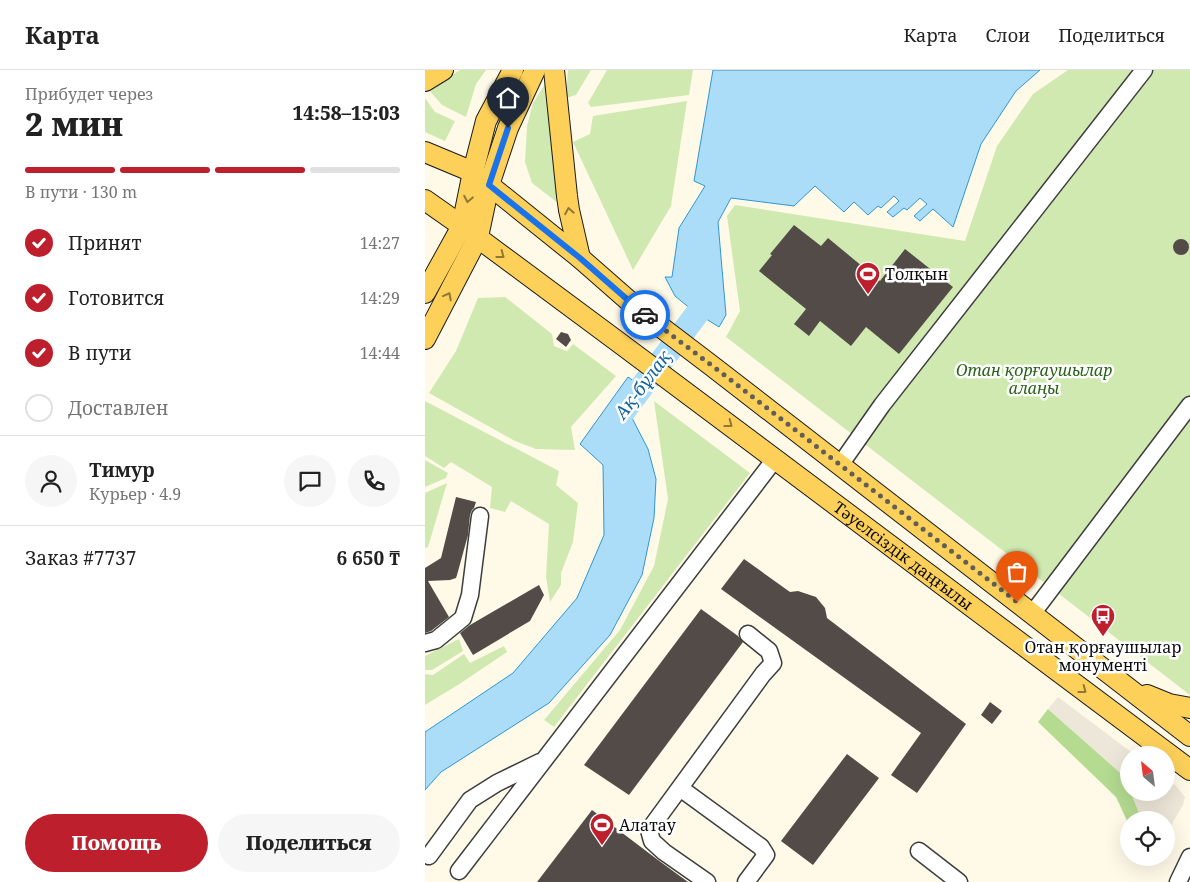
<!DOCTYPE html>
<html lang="ru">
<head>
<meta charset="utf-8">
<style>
  body { margin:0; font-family:"Noto Serif",serif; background:#f6f6f6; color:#222; height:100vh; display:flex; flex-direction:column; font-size:19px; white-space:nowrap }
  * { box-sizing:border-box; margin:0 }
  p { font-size:16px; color:#767676 }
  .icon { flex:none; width:28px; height:28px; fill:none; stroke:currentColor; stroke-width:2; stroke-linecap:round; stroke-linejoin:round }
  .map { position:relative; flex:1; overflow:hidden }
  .drawer { display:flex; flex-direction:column; background:#fff; width:425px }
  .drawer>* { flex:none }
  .needle { width:32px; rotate:332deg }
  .controls { position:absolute; left:695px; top:676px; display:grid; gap:10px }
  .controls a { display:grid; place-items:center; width:55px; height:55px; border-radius:50%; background:#fff; box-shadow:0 5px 20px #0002; font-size:25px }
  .pin { position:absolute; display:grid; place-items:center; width:42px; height:42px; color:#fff; margin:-51px -21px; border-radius:50% 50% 50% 0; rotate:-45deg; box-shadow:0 0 5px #0007 }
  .pin .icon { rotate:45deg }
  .courier { position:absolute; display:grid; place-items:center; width:50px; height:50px; margin:-25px; border:4px solid #1a73e8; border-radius:50%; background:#fff; color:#222; box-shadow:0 1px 6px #0007 }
  .summary em { font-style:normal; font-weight:800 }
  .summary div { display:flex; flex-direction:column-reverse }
  .summary { display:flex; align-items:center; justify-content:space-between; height:85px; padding:0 25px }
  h1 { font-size:32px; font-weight:800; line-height:38px }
  .bar { display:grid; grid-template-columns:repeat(4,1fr); gap:8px 5px; align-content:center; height:60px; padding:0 25px }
  .bar i { height:6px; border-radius:4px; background:#e0e0e0 }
  .bar .selected { background:#bd202c }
  .bar p { grid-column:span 4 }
  .line { display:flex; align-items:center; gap:12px; padding:0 25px; border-top:1px solid #e0e0e0 }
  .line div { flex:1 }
  .round { display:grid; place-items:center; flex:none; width:52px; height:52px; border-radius:26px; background:#f6f6f6 }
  ol { padding:0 25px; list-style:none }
  li { display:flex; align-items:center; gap:15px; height:55px }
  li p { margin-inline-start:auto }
  li .icon { padding:5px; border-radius:50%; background:#bd202c; color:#fff; stroke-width:4 }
  li:last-child { color:#767676 }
  li i { width:28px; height:28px; border:2px solid #e0e0e0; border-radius:50% }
  .action { display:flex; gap:10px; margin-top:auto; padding:10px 25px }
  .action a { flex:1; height:58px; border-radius:30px; background:#bd202c; color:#fff; font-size:20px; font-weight:800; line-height:58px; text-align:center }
  .action a+a { background:#f6f6f6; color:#222 }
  header { display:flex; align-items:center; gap:30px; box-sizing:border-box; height:70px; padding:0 25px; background:#fff; border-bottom:1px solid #e0e0e0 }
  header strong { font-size:24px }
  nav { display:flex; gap:28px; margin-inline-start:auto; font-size:18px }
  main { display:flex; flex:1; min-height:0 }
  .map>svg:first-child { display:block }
  .green { fill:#d0e9b1 }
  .forest { fill:#b4db90 }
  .plaza { fill:#ede7d9 }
  .water { fill:#abddf8; stroke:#3096d1 }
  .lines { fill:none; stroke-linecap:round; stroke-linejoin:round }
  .river { stroke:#abddf8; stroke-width:24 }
  .building { fill:#534b47 }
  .minor-casing { stroke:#3d3d3d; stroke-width:19 }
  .major-casing { stroke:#1b1b1b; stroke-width:22 }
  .minor { stroke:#fff; stroke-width:16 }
  .major { stroke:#fdd05a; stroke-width:20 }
  .oneway { stroke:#907736 }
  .done { stroke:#605e58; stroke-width:5; stroke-dasharray:0 9 }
  .route { stroke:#1a73e8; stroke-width:6 }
  .labels { text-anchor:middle; stroke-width:5; stroke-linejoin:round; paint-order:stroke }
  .poi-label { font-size:16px; fill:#0a0a0a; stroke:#fff; text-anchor:start }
  .park-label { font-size:16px; font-style:italic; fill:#2b631a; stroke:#fff }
  .street-label { font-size:16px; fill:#0a0a0a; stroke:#fff }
  .water-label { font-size:18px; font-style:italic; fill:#12659e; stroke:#fff }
</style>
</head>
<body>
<header>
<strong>Карта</strong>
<nav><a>Карта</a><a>Слои</a><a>Поделиться</a></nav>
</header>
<main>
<section class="drawer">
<div class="summary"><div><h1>2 мин</h1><p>Прибудет через</p></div><em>14:58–15:03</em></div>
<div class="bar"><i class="selected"></i><i class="selected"></i><i class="selected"></i><i></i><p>В пути · 130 m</p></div>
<ol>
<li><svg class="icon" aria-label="check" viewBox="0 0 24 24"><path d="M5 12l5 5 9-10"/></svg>Принят<p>14:27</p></li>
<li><svg class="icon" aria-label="check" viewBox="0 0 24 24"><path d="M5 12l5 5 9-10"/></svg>Готовится<p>14:29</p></li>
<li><svg class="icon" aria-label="check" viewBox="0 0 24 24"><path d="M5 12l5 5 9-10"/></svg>В пути<p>14:44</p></li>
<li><i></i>Доставлен</li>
</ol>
<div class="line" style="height:90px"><a class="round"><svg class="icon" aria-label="person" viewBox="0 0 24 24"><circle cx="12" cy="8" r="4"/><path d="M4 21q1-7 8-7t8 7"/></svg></a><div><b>Тимур</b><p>Курьер · 4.9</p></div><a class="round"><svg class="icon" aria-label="chat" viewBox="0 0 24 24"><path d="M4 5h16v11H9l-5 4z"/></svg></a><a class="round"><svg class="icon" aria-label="phone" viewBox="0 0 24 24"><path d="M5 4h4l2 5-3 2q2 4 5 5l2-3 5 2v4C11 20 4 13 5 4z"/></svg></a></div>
<div class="line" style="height:65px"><div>Заказ #7737</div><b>6 650 ₸</b></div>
<div class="action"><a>Помощь</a><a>Поделиться</a></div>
</section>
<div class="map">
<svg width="765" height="812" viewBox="0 0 765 812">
  <rect width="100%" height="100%" fill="#fffae8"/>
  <path class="green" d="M35 0H61L51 14 41 47 17 35 2 18 18 11Z
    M143 0H166L151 25 141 28Z
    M182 0H268L264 25 166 37 163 33Z
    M643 0H765V625L301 267 315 241 302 146 310 135 540 171 572 76 608 24Z
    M122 11 138 137 107 113 100 92 102 56 108 33Z
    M0 28 10 42 30 51 20 71 0 62Z
    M262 31 246 136 208 200 148 72 165 64 168 46Z
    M80 227 127 264 129 276 142 281 148 274 191 306 146 357 150 380 111 379 90 371 4 323 31 281 53 228Z
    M0 331 134 401 131 415 153 433 148 472 136 503V515L125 532 121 507 124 454 86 431 80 442 65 438 67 417 26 392 19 398 0 386Z
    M229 331 325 403 129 657 119 650 195 560 229 496 243 429Z
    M0 390 23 403 21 408 0 417Z
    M22 413 3 477 0 478V423Z
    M34 569 38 581 7 600H0V586Z
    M79 576 82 582 36 613 0 635V604L8 605 39 584 45 593Z"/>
  <path class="forest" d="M623 639 700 707 704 717V722L706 723 717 750H704V755L691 727 613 652Z"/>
  <path class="plaza" d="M633 627 710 685H704V717L700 707 623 639Z
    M741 709 751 716 760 727 758 735 741 764V750H717L706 723 741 722Z"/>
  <path class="water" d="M288 0H615L591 21 556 74 528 157 508 139 495 151 489 146 502 134 495 128 482 140 479 138 468 147 462 142 474 131 469 126 456 138 453 136 443 145 429 132 419 142 390 116 369 136 306 128 293 152 301 245 294 257 267 240 250 226 240 207H247L254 158 280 116 269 111Z
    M203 307 226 323 207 348 223 379 231 409 229 448 217 505 185 565 124 633 16 702 0 720V662L88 603 152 528 179 465 178 395 155 374Z"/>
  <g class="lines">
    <path class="river" d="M198 342 283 229V214"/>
  </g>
  <path class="building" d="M369 155 396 176 403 168 455 211 480 179 528 217 474 284 441 257 426 276 395 251 384 266 369 254 381 239 334 201 347 185 345 184Z
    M748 177a8 8 0 1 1 16 0a8 8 0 1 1-16 0Z
    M136 262 143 264 146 270 141 277 131 269Z
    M31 427 51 432 49 438 47 440 45 445 43 465 32 505 31 508 25 510 3 511 24 547 6 561 0 563V498L16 488Z
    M319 489 365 522 373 521 391 527 400 538 402 548 541 654 492 723 466 705 496 663 296 519Z
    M114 515 119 525 105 551 48 585 35 563 45 555Z
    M276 539 313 566 318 572 204 725 159 695Z
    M565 632 577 641 567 654 556 645Z
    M422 684 454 708 388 795 356 771Z
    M167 740 233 790 263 812H112Z"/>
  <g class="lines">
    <defs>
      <path id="minor" d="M415 395 457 335 719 0
        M607 544 765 335
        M0 573 11 570 38 548 45 525 55 446
        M255 718 336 777 341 785 321 812
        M494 781 534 812
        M4 786 45 730 72 713 115 692
        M34 801 350 389
        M282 812 239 782 227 771 224 760 338 604 348 593 344 581 323 564
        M753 812 765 787"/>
      <g id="major">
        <path d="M129 0 142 126 144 140 155 188"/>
        <path d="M0 11 18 0"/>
        <path d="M0 82 48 102 155 188 220 245 287 296 765 666"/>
        <path id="s1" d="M0 130 37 156 196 274 765 700"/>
        <path d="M0 223 37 156 48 102 61 51 88 0"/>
        <path d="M0 269 53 167 64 115 83 58 110 0"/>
        <path d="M722 625 744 634 765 638"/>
      </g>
    </defs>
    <use href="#minor" class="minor-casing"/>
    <use href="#major" class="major-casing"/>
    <use href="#minor" class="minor"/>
    <use href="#major" class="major"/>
  </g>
  <defs><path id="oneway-chevron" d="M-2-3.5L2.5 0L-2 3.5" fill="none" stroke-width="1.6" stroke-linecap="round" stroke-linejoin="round" transform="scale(1.25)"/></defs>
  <g class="oneway">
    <use href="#oneway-chevron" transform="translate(43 129) rotate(101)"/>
    <use href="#oneway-chevron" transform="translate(144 141) rotate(-100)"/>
    <use href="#oneway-chevron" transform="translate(76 185) rotate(37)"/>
    <use href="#oneway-chevron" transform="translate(23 226) rotate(-62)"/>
    <use href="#oneway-chevron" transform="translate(304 354) rotate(37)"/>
    <use href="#oneway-chevron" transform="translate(658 620) rotate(37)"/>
  </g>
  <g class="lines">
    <path class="done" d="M220 245 302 307 592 532"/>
    <path class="route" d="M83 58 64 115 155 188 220 245"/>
  </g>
  <defs>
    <symbol id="stadium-pin" viewBox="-11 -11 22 30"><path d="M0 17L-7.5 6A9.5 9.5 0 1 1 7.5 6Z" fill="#bd202c" stroke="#fff"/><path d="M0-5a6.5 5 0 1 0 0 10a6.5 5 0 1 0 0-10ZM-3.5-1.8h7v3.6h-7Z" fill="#fff"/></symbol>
    <symbol id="bus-pin" viewBox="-11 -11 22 30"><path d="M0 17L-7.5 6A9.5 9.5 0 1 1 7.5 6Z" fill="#bd202c" stroke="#fff"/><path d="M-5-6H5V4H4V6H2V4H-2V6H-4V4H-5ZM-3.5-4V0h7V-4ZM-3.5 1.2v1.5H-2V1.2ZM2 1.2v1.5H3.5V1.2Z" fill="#fff"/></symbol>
  </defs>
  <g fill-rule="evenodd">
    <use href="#stadium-pin" x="429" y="190" width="28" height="38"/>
    <use href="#bus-pin" x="664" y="532" width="28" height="38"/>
    <use href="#stadium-pin" x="163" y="741" width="28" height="38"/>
  </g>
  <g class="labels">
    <g class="poi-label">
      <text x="460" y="210">Толқын</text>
      <text x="678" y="583" text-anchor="middle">Отан қорғаушылар<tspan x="678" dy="18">монументі</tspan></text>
      <text x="194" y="761">Алатау</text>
    </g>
    <g class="park-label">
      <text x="609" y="306">Отан қорғаушылар<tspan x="609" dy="18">алаңы</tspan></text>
    </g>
    <g class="street-label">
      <text dy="6" stroke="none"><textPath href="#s1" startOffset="596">Тәуелсіздік даңғылы</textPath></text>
    </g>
    <g class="water-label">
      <text transform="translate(218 315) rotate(-53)" y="6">Ақ-бұлақ</text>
    </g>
  </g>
</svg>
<div class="controls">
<a><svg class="needle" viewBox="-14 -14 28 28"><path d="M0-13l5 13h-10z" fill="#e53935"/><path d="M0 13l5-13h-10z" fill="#767676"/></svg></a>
<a><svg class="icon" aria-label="locate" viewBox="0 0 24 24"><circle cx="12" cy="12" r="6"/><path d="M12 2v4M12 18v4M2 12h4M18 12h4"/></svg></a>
</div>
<div class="pin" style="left:592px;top:532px;background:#ea580c"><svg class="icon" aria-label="bag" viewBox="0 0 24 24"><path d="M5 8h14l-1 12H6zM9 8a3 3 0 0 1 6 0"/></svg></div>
<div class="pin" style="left:83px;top:58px;background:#1f2937"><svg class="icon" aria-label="home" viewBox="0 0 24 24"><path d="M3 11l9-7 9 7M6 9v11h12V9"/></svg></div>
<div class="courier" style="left:220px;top:245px"><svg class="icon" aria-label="car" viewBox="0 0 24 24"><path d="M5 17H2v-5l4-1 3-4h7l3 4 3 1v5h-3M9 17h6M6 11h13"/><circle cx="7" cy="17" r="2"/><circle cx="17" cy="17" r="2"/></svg></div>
</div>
</main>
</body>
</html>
